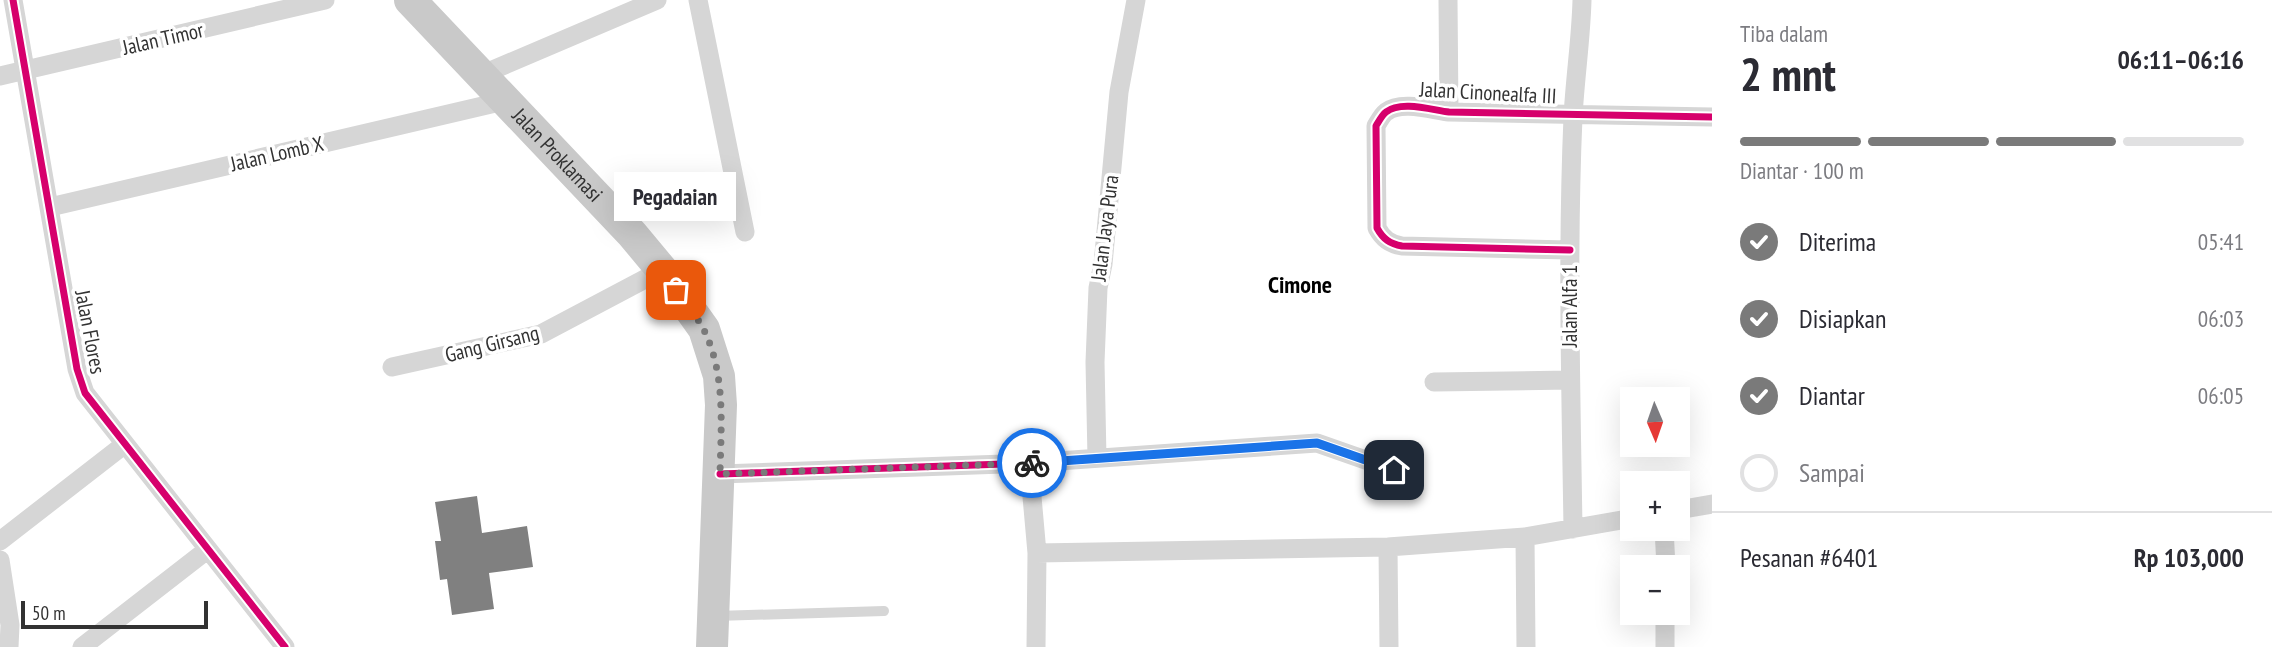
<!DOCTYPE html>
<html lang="id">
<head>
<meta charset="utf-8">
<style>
  body { margin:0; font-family:"PT Sans Narrow",sans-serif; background:#f2f2f3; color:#2b2b33; height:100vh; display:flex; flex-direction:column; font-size:26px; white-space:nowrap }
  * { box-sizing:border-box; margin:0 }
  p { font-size:23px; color:#7c7c81 }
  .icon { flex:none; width:38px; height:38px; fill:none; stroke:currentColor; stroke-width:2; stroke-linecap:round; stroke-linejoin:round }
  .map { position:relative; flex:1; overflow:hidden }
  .drawer { display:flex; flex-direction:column; background:#fff; width:560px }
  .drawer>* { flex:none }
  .needle { width:46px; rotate:178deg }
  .tools { position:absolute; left:1620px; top:387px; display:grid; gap:14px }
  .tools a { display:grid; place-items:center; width:70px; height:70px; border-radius:0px; background:#fff; box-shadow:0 7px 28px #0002; font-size:35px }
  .scale { position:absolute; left:21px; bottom:18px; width:187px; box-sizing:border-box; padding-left:7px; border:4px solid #323232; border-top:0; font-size:19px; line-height:24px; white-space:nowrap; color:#323232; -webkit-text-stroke:5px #fff; paint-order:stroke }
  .pin { position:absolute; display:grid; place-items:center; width:60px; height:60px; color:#fff; margin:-30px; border-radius:14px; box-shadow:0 4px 10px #0006 }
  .courier { position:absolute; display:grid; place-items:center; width:70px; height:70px; margin:-35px; border:5px solid #1a73e8; border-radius:50%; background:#fff; color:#222; box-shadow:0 2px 9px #0007 }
  .bubble { position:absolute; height:49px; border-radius:0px; background:#fff; box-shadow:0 7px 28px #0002; font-size:23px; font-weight:800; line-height:49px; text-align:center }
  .headline em { font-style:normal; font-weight:800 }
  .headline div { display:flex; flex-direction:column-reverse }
  .headline { display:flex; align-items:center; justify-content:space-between; height:119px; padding:0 28px }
  h1 { font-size:46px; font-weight:800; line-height:52px }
  .bar { display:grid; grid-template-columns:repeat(4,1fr); gap:10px 7px; align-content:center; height:84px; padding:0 28px }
  .bar i { height:9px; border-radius:5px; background:#e1e1e2 }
  .bar .current { background:#7a7a7a }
  .bar p { grid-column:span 4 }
  .line { display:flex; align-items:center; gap:18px; padding:0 28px; border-top:2px solid #e1e1e2 }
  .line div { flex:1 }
  ol { padding:0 28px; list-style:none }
  li { display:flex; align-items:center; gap:21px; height:77px }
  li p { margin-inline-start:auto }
  li .icon { padding:7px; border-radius:50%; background:#7a7a7a; color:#fff; stroke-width:4 }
  li:last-child { color:#7c7c81 }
  li i { width:38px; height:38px; border:4px solid #e1e1e2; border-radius:50% }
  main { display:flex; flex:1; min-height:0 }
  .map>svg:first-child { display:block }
  .building { fill:#808080 }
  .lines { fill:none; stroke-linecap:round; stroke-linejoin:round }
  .lane { stroke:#d6d6d6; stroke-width:10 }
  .street { stroke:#d6d6d6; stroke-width:19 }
  .primary { stroke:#c9c9c9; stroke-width:32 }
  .cycleway-casing { stroke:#fff; stroke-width:11 }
  .cycleway { stroke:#d6006c; stroke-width:7 }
  .done { stroke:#7a7a7a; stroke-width:7; stroke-dasharray:0 12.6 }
  .route { stroke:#1a73e8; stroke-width:9 }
  .labels { text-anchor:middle; stroke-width:7; stroke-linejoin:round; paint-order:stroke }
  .street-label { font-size:21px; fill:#323232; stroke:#fff }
  .quarter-label { font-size:24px; font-weight:bold; fill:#000; stroke:#fff }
</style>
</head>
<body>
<main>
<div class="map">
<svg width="1712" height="647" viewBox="0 0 1712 647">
  <rect width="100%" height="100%" fill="#fff"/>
  <path class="building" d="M477 496 482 533 527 526 533 567 489 573 494 609 452 615 447 579 440 580 435 541H441L435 502Z"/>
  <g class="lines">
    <path class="lane" d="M716 616 884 611"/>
    <path class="street" d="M13 0 77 369 85 393 285 647
      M698 0 745 232
      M1448 0 1449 112
      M481 75 657 0
      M0 76 325 0
      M50 207 504 101
      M1570 250 1402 246C1390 244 1383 239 1377 228L1376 126C1379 121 1382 115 1386 112 1401 100 1432 110 1449 112L1712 117
      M392 367 541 334 662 270
      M1434 382 1570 380
      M1097 458 1095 362 1098 288 1103 264 1119 92 1136 0
      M1029 463 1037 553 1036 647
      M720 474 1029 463 1317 443 1394 470
      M1678 510 1712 504
      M1664 528 1666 567
      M1573 529C1571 392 1567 255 1573 117 1575 78 1581 39 1582 0
      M1525 537 1526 647
      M0 541 125 444
      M1388 547 1389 647
      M1037 553 1388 547 1525 537 1633 518
      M0 560 10 625 9 647
      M82 647 207 550
      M1665 647V612"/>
    <path class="primary" id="s1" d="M410 0 632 234 662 270 704 329 719 376 721 405 712 647"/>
    <defs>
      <path id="cycleway" d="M13 0 77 369 85 393 285 647
        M1570 250 1402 246C1390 244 1383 239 1377 228L1376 126C1379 121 1382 115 1386 112 1401 100 1432 110 1449 112L1712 117
        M720 474 1029 463 1317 443 1394 470"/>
    </defs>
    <use href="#cycleway" class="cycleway-casing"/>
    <use href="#cycleway" class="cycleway"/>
  </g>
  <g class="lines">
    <path class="done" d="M676 290C685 303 697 316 704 330 726 375 721 426 720 474L1032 463"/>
    <path class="route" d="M1032 463 1317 443 1394 470"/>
  </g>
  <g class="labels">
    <g class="street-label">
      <text transform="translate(163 39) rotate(-13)" y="7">Jalan Timor</text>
      <text transform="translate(1488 93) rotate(3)" y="7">Jalan Cinonealfa III</text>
      <text transform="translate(277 154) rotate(-13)" y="7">Jalan Lomb X</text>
      <text dy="7" stroke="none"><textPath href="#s1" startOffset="214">Jalan Proklamasi</textPath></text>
      <text transform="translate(1105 228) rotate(-83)" y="7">Jalan Jaya Pura</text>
      <text transform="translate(1570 306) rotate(-90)" y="7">Jalan Alfa 1</text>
      <text transform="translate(90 332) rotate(79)" y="7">Jalan Flores</text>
      <text transform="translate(492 344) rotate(-14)" y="7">Gang Girsang</text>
    </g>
    <g class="quarter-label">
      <text x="1300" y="293">Cimone</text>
    </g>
  </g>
</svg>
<div class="tools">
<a><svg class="needle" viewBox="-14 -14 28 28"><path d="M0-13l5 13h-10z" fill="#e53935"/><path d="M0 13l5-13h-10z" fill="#7c7c81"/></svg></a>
<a>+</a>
<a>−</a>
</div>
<div class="scale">50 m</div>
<div class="pin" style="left:676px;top:290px;background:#ea580c"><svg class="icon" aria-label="bag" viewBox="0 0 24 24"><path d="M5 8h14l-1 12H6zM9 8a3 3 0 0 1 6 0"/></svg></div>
<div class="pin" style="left:1394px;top:470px;background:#1f2937"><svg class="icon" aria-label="home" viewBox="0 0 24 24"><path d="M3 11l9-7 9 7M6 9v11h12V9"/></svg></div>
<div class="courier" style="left:1032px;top:463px"><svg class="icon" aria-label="bike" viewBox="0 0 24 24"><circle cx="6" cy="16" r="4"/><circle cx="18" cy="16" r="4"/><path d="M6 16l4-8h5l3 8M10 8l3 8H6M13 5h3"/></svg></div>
<div class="bubble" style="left:614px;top:172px;width:122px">Pegadaian</div>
</div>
<section class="drawer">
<div class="headline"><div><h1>2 mnt</h1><p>Tiba dalam</p></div><em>06:11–06:16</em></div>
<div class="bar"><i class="current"></i><i class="current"></i><i class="current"></i><i></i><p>Diantar · 100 m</p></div>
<ol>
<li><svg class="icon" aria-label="check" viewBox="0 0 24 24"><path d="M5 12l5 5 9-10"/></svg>Diterima<p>05:41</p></li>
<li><svg class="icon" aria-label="check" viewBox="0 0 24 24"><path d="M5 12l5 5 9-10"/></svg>Disiapkan<p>06:03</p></li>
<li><svg class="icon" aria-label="check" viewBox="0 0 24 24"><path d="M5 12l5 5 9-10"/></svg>Diantar<p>06:05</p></li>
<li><i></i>Sampai</li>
</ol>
<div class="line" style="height:91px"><div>Pesanan #6401</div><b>Rp 103,000</b></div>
</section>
</main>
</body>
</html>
